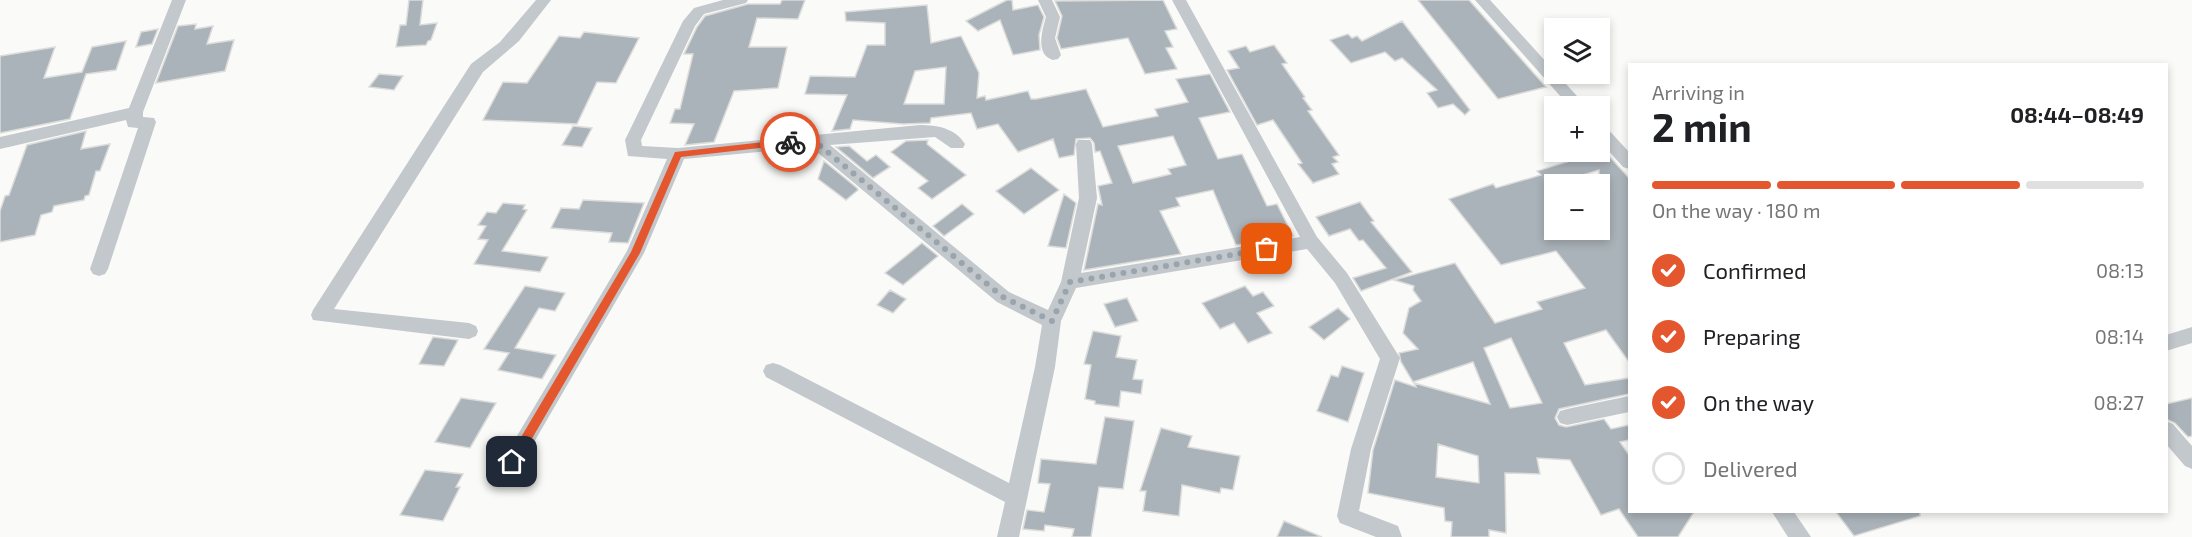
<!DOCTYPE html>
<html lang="en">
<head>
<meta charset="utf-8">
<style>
  body { margin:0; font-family:"Exo 2",sans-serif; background:#f2f2f2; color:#202124; height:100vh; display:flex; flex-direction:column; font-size:22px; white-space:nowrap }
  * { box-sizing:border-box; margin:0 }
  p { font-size:20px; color:#757577 }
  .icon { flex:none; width:33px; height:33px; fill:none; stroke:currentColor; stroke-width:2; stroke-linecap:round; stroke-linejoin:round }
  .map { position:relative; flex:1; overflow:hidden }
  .drawer { position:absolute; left:1628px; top:63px; width:540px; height:450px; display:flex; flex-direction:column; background:#fff; border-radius:0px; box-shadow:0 3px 9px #0003 }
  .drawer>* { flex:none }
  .fabs { position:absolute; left:1544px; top:18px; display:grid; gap:12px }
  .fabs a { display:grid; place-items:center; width:66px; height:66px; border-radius:0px; background:#fff; box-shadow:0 3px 9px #0003; font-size:30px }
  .pin { position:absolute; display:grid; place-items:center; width:51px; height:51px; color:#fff; margin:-26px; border-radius:12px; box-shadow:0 3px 9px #0006 }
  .courier { position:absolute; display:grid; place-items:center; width:60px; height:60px; margin:-30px; border:4px solid #e4572e; border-radius:50%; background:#fff; color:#222; box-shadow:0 2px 8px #0007 }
  .headline em { font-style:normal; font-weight:700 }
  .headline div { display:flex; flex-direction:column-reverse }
  .headline { display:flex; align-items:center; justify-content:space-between; height:102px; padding:0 24px }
  h1 { font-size:39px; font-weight:700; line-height:45px }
  .bar { display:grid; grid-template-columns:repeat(4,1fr); gap:9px 6px; align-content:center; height:72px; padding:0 24px }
  .bar i { height:8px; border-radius:4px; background:#e0e0e0 }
  .bar .active { background:#e4572e }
  .bar p { grid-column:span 4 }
  ol { padding:0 24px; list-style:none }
  li { display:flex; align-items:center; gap:18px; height:66px }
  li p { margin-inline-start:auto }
  li .icon { padding:6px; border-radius:50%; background:#e4572e; color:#fff; stroke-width:4 }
  li:last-child { color:#757577 }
  li i { width:33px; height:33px; border:3px solid #e0e0e0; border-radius:50% }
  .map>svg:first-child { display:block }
  .building { fill:#aab3b9; stroke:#dcdcda; stroke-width:1.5; fill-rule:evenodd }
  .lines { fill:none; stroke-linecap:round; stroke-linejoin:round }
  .minor { fill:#c3c8cc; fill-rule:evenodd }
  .route { fill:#e4572e }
  .done { stroke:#99a4ac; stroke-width:6; stroke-dasharray:0 10.8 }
</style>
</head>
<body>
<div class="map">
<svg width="2192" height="537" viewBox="0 0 2192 537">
  <rect width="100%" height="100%" fill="#fafaf8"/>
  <path class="building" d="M409 0H423L420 25 437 23 431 40 428 41 426 45 396 47 400 25H406Z
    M782 0H805L798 19 757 18 749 47H787L778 88 734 91 714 142 685 145 694 124 670 123 675 109H680L693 54H684L697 27 705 16 748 4H780Z
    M1007 0H1012L1013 10 1038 5 1044 17 1039 35 1040 50 1013 55 1000 20 978 31 966 21Z
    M1163 0 1177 29 1165 31 1173 47 1166 48 1177 69 1145 74 1128 38 1061 49 1057 38 1062 16 1055 1Z
    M1418 0H1469L1546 87 1498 99Z
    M927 5 931 43 961 36 979 73 977 98 985 96 986 100 1028 91 1031 99H1036L1086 89 1103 127 1158 116 1155 109 1188 102 1176 79 1210 74 1230 112 1199 118 1218 159 1242 154 1267 206 1277 204 1293 236 1236 245 1213 190 1176 198 1180 206 1160 211 1181 254 1084 270 1098 204 1102 205 1098 186 1112 183 1100 151 1095 152 1094 143 1090 138 1076 139 1074 155 1059 158 1053 139 1018 152 998 124 977 129 971 113 931 118 930 123 903 124 853 120 850 129 832 131 847 95 805 94 810 76 855 77 867 45H885V23L846 21 845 12ZM946 67 944 104H904L915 71ZM1173 136 1186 165 1168 169 1171 174 1133 183 1118 146Z
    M1402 21 1470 110 1465 115 1453 104 1438 108 1427 93 1437 90 1402 58 1395 61 1385 52 1351 63 1330 40 1348 34 1352 38 1357 36 1362 41Z
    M196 24 195 29 213 26 207 44 234 40 225 71 156 83 178 26Z
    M158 29 152 44 136 47 141 32Z
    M584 32 639 38 616 83 597 82 577 124 483 120 503 82 527 83 559 36 580 38Z
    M126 41 116 70 86 74 70 119 0 133V56L55 47 44 78 82 72 92 47Z
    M1274 45 1287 63 1282 64 1305 97 1303 98 1312 110 1308 111 1339 155 1333 157 1338 162 1332 164 1339 174 1313 183 1298 164 1302 163 1273 120 1257 125 1227 70 1239 68 1228 51 1246 46 1250 52Z
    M379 74 403 76 394 90 369 87Z
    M573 126 592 128 582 147 562 145Z
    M86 131 81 149 110 144 100 171H96L89 195 85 196 84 200 54 206 52 212 41 215 35 235 0 242V211L5 196 9 195 27 145Z
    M928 140 927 144 966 175 932 199 918 188 928 181 891 152 906 141Z
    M1599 145 1629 178V362L1606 330 1564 343 1585 385 1629 378V394L1559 409 1555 418 1559 425 1566 427 1604 419 1611 429 1629 425V440L1620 442 1629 455V512H1694L1678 537H1638L1619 509 1601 515 1570 460 1537 458 1540 474 1505 473 1506 533 1489 530V537H1451L1452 522 1445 521 1444 508 1368 493 1373 450 1395 380 1416 387 1414 383 1490 404 1473 362 1413 382 1401 362 1399 353 1418 349 1403 333 1409 308 1421 301 1413 290 1414 286 1394 280 1455 263 1495 323 1542 309 1537 302 1585 288 1556 251 1501 265 1449 199 1493 184 1496 188 1541 175 1537 171 1599 152ZM1599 170V233L1596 230H1554V184ZM1511 338 1542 403 1510 408 1484 348ZM1438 444 1478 456 1479 483 1436 477Z
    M849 146 867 161 876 155 890 167 873 178 836 147Z
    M824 161 857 188 858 190 846 200 818 179Z
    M1031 168 1059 190 1024 214 996 191Z
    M1064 194 1076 203 1066 248 1048 246Z
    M583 200 644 203 628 243 609 242 612 233 551 228 561 208 579 209Z
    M1360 202 1374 221 1371 222 1412 272 1361 291 1353 278 1386 268 1363 240 1359 241 1350 229 1329 236 1316 217Z
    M503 203 525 205 523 209 527 210 502 251 548 257 540 272 474 264 488 240 478 239 486 226 478 225 487 212 496 213Z
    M962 204 974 214 944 236 933 226Z
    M922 243 938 256 903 285 885 273Z
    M525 286 565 293 555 311 539 308 515 348 556 355 542 379 498 370 509 353 484 349Z
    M1245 286 1253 296 1263 292 1274 306 1257 313 1272 333 1248 343 1234 323 1220 329 1202 303Z
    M890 290 906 299 893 313 877 305Z
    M1127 298 1138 321 1115 327 1104 304Z
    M1338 308 1350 319 1324 340 1309 327Z
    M1093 331 1121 336 1116 357 1137 360 1133 379 1143 380 1141 394 1121 391 1119 407 1095 404V401L1085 399 1091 365 1084 364Z
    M433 337 458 340 444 366 419 364Z
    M1342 366 1364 373 1348 422 1317 411 1331 375 1338 377Z
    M461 398 496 403 470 448 435 442Z
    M2192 398V436L2188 437 2175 423 2166 419V404Z
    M1105 417 1134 421 1123 489 1099 487 1091 537H1072L1074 529 1045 525 1044 531 1023 529 1027 510 1044 512 1050 484 1038 483 1041 459 1096 464Z
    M1161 428 1192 436 1188 447 1240 456 1233 490 1221 488 1220 493 1182 485 1179 516 1143 511 1146 491H1140Z
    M425 470 463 474 456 487H460L443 521 400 515Z
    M1836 512H1920V516L1854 536Z
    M1284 521 1322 537H1277Z"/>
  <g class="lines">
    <path class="minor" d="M172 0H186L143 112V117L154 118 156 122 108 269 105 274 99 276 93 274 90 269 138 128 128 127 126 120 0 149V137L129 108Z
      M536 0H551L519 41 483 72 334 309 469 323 476 326 478 331 476 336 469 339 313 320 311 315 313 310 471 64 500 42Z
      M723 0H748L746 3 704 14 695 26 641 140 642 146 678 148 920 125C937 125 955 128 965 144L963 148H951L935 137 830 145 1009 292 1048 310 1061 282 1079 198 1076 144 1078 140H1090L1092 144 1097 198 1081 273 1300 237 1172 0H1186L1317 237 1347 273 1400 358 1371 449 1359 511 1398 526 1402 537H1376L1340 523 1337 516 1351 449 1380 359 1335 283 1307 249 1076 288 1061 321 1055 367 1019 537H997L1005 502 766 377 763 371 766 365 773 363 780 365 1009 483 1035 367 1042 325 997 302 811 147 684 159 644 253 519 468 512 471 505 468 502 462 505 456 627 251 667 159 628 156 625 140 683 21 694 8Z
      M1038 0H1052L1060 17 1055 38 1061 55 1058 59 1053 60C1035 55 1042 30 1046 17Z
      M1475 0H1490L1586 106H1569Z
      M1599 124 1605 126 1629 152V169L1623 167 1599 140Z
      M2192 327V343L2166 351V335Z
      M1629 396V412L1567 425 1560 423 1557 417 1560 411 1567 409Z
      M2166 421 2173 424 2192 446V469L2185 466 2166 444Z
      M1772 512H1794L1811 537H1788Z"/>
  </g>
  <path class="route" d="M790 139 794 140V144L681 157 640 253 516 466H508V459L631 252 675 152Z"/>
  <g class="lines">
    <path class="done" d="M790 142 813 140 1003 297 1052 321 1070 282 1267 249"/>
  </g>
</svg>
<div class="fabs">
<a><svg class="icon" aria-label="layers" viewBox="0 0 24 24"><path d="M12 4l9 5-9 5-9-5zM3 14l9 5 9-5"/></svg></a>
<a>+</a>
<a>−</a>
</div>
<div class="pin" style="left:1267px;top:249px;background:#ea580c"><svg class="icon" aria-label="bag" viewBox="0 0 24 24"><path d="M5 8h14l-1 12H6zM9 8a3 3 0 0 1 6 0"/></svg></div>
<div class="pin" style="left:512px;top:462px;background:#1f2937"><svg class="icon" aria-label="home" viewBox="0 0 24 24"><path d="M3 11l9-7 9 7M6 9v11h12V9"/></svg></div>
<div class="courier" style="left:790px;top:142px"><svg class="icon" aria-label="bike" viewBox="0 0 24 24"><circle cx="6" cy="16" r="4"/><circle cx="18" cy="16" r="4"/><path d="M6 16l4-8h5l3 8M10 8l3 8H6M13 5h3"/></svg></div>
<section class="drawer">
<div class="headline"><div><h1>2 min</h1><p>Arriving in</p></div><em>08:44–08:49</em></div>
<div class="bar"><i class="active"></i><i class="active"></i><i class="active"></i><i></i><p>On the way · 180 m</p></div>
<ol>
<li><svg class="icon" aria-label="check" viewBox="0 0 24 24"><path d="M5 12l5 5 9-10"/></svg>Confirmed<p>08:13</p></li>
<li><svg class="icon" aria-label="check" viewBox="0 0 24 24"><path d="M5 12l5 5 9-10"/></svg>Preparing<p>08:14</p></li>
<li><svg class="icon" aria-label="check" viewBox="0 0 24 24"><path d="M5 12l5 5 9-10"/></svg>On the way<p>08:27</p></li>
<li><i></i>Delivered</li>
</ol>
</section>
</div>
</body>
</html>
